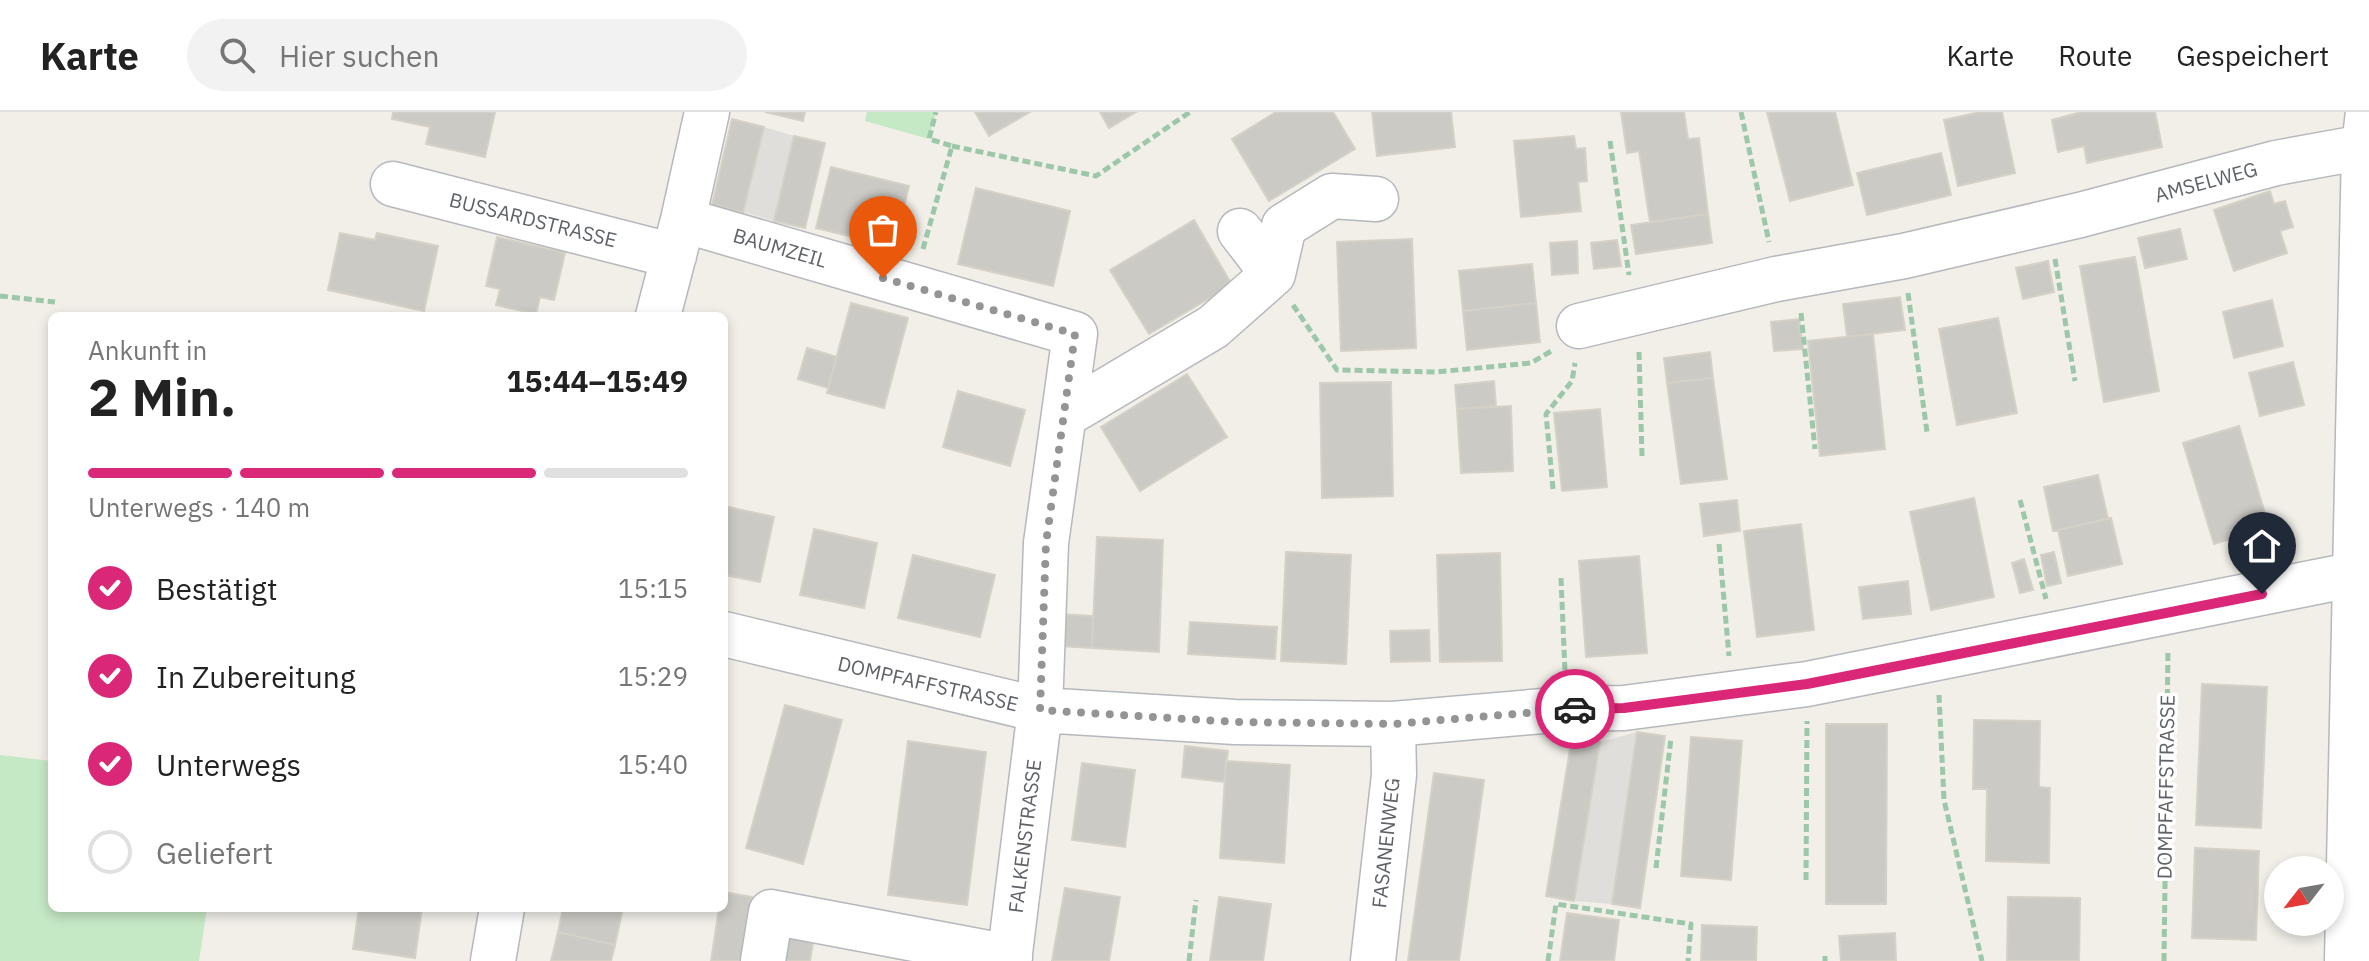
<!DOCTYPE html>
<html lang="de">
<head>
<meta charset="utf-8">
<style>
  body { margin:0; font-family:"IBM Plex Sans",sans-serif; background:#f2f2f2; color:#222; height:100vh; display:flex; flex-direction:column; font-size:30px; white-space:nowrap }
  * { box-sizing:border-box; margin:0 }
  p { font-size:26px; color:#767676 }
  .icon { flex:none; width:44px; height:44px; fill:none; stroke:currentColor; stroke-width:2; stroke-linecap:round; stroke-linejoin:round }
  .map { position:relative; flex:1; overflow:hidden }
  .panel { position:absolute; left:48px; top:200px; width:680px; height:600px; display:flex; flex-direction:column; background:#fff; border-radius:12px; box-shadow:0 4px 12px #0003 }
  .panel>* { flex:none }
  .needle { width:52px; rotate:239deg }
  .buttons { position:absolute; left:2264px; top:744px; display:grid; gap:16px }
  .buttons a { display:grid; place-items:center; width:80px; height:80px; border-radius:50%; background:#fff; box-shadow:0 4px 12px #0003; font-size:40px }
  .pin { position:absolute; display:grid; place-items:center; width:68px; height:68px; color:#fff; margin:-82px -34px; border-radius:50% 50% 50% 0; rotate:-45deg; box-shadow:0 0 8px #0007 }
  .pin .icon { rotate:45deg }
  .courier { position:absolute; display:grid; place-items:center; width:80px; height:80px; margin:-40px; border:6px solid #db2777; border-radius:50%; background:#fff; color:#222; box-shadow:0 2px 10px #0007 }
  .summary em { font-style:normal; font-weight:800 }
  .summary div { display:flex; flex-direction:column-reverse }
  .summary { display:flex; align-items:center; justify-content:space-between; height:136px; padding:0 40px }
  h1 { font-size:52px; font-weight:800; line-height:60px }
  .bar { display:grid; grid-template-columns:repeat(4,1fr); gap:12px 8px; align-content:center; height:96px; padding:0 40px }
  .bar i { height:10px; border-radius:6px; background:#e0e0e0 }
  .bar .active { background:#db2777 }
  .bar p { grid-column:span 4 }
  ol { padding:0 40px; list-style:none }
  li { display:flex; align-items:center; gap:24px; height:88px }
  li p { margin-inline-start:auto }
  li .icon { padding:8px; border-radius:50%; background:#db2777; color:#fff; stroke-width:4 }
  li:last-child { color:#767676 }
  li i { width:44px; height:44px; border:4px solid #e0e0e0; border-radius:50% }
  header { display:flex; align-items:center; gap:48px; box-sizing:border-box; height:112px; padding:0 40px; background:#fff; border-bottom:2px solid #e0e0e0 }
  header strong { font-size:38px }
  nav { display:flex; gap:44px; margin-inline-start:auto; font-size:28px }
  .search { width:560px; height:72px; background:#f2f2f2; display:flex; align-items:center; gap:20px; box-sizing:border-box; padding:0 28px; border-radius:44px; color:#767676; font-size:30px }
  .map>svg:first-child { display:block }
  .industrial { fill:#e0deda }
  .green { fill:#c5e8c5 }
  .building { fill:#cccac5; stroke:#d6d1c6; stroke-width:2 }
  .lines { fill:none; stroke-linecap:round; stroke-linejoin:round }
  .minor-casing { stroke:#b5b8bc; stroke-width:47 }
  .path { stroke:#9cc7a9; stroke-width:5; stroke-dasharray:8 4; stroke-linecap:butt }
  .minor { stroke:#fff; stroke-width:44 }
  .done { stroke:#929495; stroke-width:8; stroke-dasharray:0 14.4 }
  .route { stroke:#db2777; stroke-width:10 }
  .labels { text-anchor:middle; stroke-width:7; stroke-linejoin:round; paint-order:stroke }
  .street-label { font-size:20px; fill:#5f6368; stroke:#fff }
</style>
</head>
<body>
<header>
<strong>Karte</strong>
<div class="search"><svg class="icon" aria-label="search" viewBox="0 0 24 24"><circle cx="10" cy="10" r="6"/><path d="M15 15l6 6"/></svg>Hier suchen</div>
<nav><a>Karte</a><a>Route</a><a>Gespeichert</a></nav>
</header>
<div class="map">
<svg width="2369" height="849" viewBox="0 0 2369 849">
  <rect width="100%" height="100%" fill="#f1efe8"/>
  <path class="industrial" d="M764 15 794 24 774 109 743 100Z
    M1637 620 1612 792 1574 789 1600 630Z"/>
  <path class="green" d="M867 0H936L929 27 865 9Z
    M0 643 52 649V796H207L199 849H0Z"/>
  <path class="building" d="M393 0H495L485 45 426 32 430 15 392 7Z
    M765 0H805L803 9Z
    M975 0H1030L989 24Z
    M1100 0H1136L1109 16Z
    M1276 0H1333L1355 37 1269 89 1232 27Z
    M1372 0H1451L1455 35 1377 44Z
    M1621 0H1684L1688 27 1699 26 1708 102 1650 110 1639 39 1627 41Z
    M1767 0H1835L1853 73 1790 89Z
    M1980 0H2002L2015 61 1958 74 1944 8Z
    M2081 0H2155L2162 35 2087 51 2084 34 2058 40 2052 8Z
    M732 7 764 15 743 100 712 93Z
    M794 24 825 31 805 116 774 109Z
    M1574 24 1576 37 1585 36 1587 69 1578 70 1581 99 1521 105 1514 29Z
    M1941 41 1951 83 1867 103 1857 61Z
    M831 55 909 74 894 135 816 116Z
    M976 76 1070 99 1053 174 958 152Z
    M2270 79 2274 92 2285 89 2293 115 2280 119 2287 141 2234 159 2214 98Z
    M1708 102 1712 131 1636 142 1631 113Z
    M1194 108 1232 173 1149 222 1110 158Z
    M2180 117 2187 147 2145 156 2138 126Z
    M340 121 375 128 377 121 438 134 424 199 328 178Z
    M497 125 565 141 554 188 540 185 536 202 496 193 500 177 486 174Z
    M1412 127 1416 236 1341 239 1337 130Z
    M1617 128 1621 154 1594 157 1591 131Z
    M1577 129 1578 161 1552 163 1550 131Z
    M2135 145 2159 279 2104 290 2080 154Z
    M2048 149 2054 180 2023 187 2016 156Z
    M1532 152 1536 191 1463 199 1459 159Z
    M1900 185 1905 218 1847 225 1843 192Z
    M2272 188 2283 234 2234 246 2223 200Z
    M851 191 908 206 884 296 827 281Z
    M1536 191 1540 230 1467 238 1463 199Z
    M1998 206 2017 301 1957 313 1939 217Z
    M1799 207 1803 237 1774 239 1771 210Z
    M1873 222 1885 337 1820 344 1808 229Z
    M807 236 837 245 828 276 798 267Z
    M1710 240 1713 266 1667 271 1664 246Z
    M2293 250 2304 293 2260 304 2249 261Z
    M1187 262 1227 325 1140 379 1101 315Z
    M1713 266 1727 367 1681 372 1667 271Z
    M1494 269 1496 294 1457 297 1455 273Z
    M1391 270 1393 384 1322 386 1320 271Z
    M958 279 1025 298 1010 354 943 335Z
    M1511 294 1513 359 1461 361 1457 297Z
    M1600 297 1607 375 1562 379 1554 301Z
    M2239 314 2269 415 2214 432 2183 331Z
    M2098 363 2108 407 2053 419 2044 375Z
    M1974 386 1994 485 1931 498 1910 400Z
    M1737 388 1740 419 1704 424 1700 392Z
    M724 394 774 405 760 470 724 463Z
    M2111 406 2122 452 2068 464 2058 418Z
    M1801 412 1814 518 1757 525 1744 419Z
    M814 417 877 431 864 496 800 483Z
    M1097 425 1163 428 1159 540 1092 536Z
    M1286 440 1351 443 1346 552 1281 549Z
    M2054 440 2061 471 2047 474 2041 443Z
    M1500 441 1502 549 1440 550 1437 443Z
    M913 443 995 463 980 525 898 506Z
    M1639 444 1647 541 1586 545 1579 449Z
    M2024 447 2033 478 2020 481 2012 451Z
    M1908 469 1911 502 1863 507 1859 475Z
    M1060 502 1093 504 1092 536 1058 534Z
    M1190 510 1277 515 1275 547 1188 542Z
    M1429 518 1430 549 1391 550 1390 519Z
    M2202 572 2267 575 2261 716 2196 713Z
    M785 593 842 608 803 752 746 736Z
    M1974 608 2040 609 2039 675 2050 676 2049 751 1986 749 1987 677H1973Z
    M1826 612H1887L1886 792H1826Z
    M1637 620 1665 624 1640 796 1612 792Z
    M1572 625 1600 630 1574 789 1546 784Z
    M1691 625 1742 629 1731 768 1681 764Z
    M908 629 986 640 967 793 888 783Z
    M1185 634 1228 639 1224 670 1182 665Z
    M1226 649 1290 653 1284 751 1220 746Z
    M1082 651 1135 658 1125 735 1072 728Z
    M1434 661 1484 668 1459 849H1408Z
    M2195 736 2259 739 2256 828 2192 826Z
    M1065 776 1120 785 1109 849H1052Z
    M724 780 752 785 743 849H711L719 796H724Z
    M1219 785 1271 792 1263 849H1210Z
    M2008 785 2080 786 2079 849H2007Z
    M359 796H422L415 846 353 837Z
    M563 796H623L615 833 558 820Z
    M1567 801 1619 808 1614 849H1560Z
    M786 813 815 818 810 849H781Z
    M1702 813 1757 815 1756 849H1701Z
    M558 820 615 833 611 849H551Z
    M1895 821 1896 849H1841L1839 824Z"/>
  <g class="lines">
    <defs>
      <path id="minor" d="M393 72 674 144
        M683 108 1075 222 1046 431 1040 598 1009 849
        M1240 119 1273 162
        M658 204 683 108 707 0
        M1579 214 1776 167 1904 144 2080 103 2276 51 2364 35
        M1065 303 1213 215 1273 162 1284 114 1332 84 1376 87
        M724 522 1040 598 1235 610 1393 612 1566 597 1624 596 1807 572 2356 462
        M493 849 502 796
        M763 849 771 800 1010 845
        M1373 849 1394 663 1393 612
        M2347 849 2364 35 2368 0"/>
    </defs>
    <use href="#minor" class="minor-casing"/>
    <path class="path" d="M1741 0 1769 130
      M1610 29 1629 163
      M952 34 1096 64 1190 0
      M923 137 952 34 929 27 936 0
      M2055 147 2075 269
      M1908 181 1927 320
      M0 184 55 190
      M1293 193 1337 258 1436 260 1531 251 1553 238
      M1801 201 1815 337
      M1639 240 1642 344
      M1553 377 1546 302 1572 269 1575 251
      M2020 388 2046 487
      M1719 432 1729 544
      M1561 466 1565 560
      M1939 583 1944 688 1982 849
      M1656 756 1671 626
      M1806 768 1807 609
      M1825 844V849
      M1189 849 1196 788
      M1548 849 1556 792 1691 812 1688 849
      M2164 849 2168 538"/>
    <use href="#minor" class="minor"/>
  </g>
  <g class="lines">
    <path class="done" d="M883 166 1075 222 1046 431 1040 598 1235 610 1393 612 1575 597"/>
    <path class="route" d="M1575 597 1624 596 1807 572 2262 482"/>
  </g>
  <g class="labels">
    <g class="street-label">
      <text transform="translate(2206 70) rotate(-15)" y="7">AMSELWEG</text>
      <text transform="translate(533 108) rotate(14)" y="7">BUSSARDSTRASSE</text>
      <text transform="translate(780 136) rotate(16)" y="7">BAUMZEIL</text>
      <text transform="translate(928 572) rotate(13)" y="7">DOMPFAFFSTRASSE</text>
      <text transform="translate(2166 675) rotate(-89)" y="7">DOMPFAFFSTRASSE</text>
      <text transform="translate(1025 724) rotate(-83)" y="7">FALKENSTRASSE</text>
      <text transform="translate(1386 731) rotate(-84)" y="7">FASANENWEG</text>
    </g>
  </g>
</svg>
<div class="buttons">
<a><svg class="needle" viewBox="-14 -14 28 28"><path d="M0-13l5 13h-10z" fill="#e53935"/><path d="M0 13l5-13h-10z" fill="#767676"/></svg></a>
</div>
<div class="pin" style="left:883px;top:166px;background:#ea580c"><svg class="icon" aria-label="bag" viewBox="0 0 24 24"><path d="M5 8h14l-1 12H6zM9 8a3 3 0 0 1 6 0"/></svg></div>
<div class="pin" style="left:2262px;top:482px;background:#1f2937"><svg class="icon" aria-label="home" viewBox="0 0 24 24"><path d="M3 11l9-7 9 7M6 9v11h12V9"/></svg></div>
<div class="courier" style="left:1575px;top:597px"><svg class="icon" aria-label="car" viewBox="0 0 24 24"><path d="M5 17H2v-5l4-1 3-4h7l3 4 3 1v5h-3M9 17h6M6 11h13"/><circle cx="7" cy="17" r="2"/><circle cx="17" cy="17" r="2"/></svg></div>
<section class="panel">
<div class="summary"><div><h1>2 Min.</h1><p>Ankunft in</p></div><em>15:44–15:49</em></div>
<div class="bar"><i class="active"></i><i class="active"></i><i class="active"></i><i></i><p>Unterwegs · 140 m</p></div>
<ol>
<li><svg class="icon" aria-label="check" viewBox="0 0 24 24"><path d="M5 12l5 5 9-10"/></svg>Bestätigt<p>15:15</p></li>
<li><svg class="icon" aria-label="check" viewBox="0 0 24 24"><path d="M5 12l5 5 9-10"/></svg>In Zubereitung<p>15:29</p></li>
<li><svg class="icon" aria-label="check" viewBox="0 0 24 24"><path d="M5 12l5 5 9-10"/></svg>Unterwegs<p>15:40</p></li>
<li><i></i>Geliefert</li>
</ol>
</section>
</div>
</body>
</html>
